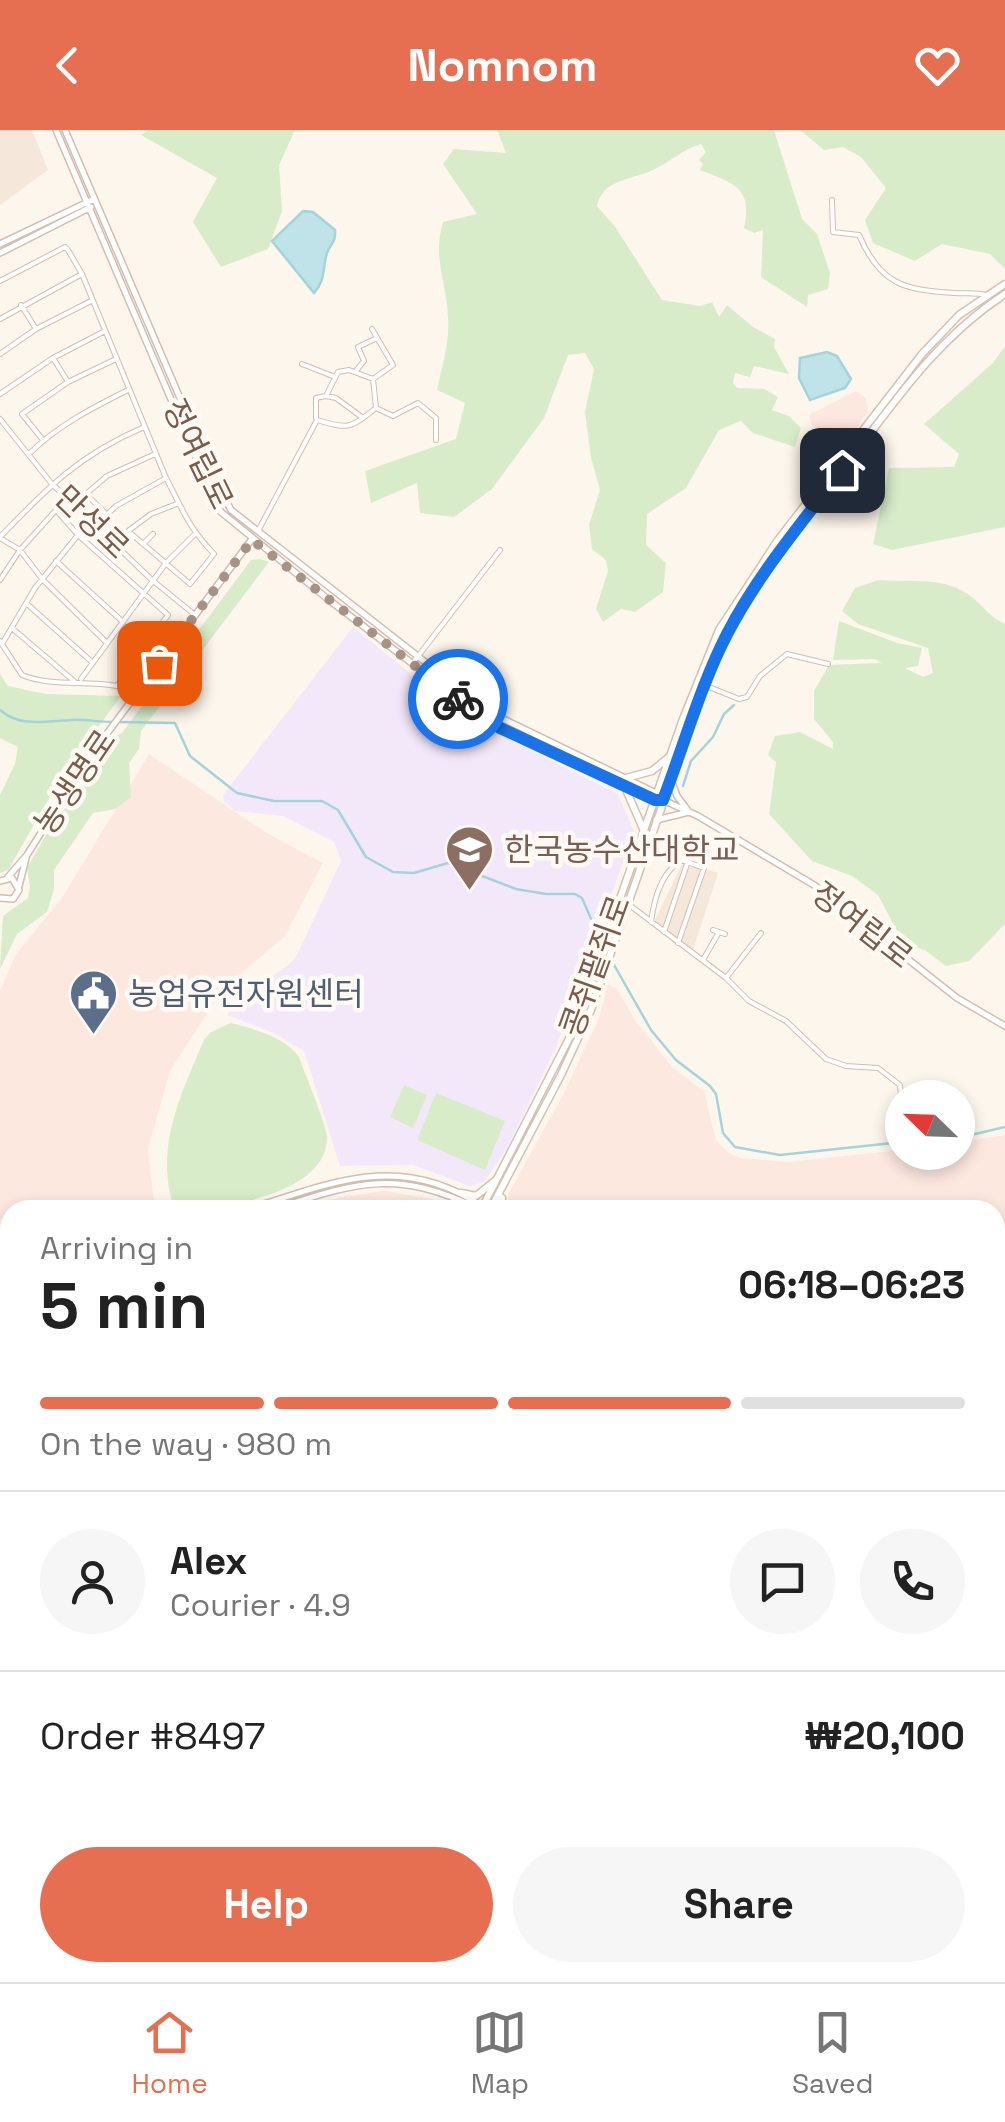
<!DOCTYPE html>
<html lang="en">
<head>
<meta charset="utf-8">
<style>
  body { margin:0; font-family:"Space Grotesk","Noto Sans KR",sans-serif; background:#f6f6f6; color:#222; height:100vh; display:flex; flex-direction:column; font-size:38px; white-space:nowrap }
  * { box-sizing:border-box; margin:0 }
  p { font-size:32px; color:#767676 }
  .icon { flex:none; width:55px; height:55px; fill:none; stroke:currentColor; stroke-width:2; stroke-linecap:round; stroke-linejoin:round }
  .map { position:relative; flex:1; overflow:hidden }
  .details { position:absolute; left:0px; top:1070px; width:1005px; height:782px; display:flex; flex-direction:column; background:#fff; border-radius:30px 30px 0 0; box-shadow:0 5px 15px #0003 }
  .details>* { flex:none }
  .needle { width:65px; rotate:293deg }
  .fabs { position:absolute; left:885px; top:950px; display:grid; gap:20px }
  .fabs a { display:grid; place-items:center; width:90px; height:90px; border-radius:50%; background:#fff; box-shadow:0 5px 15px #0003; font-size:50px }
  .pin { position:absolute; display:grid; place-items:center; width:85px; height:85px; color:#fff; margin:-42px; border-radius:20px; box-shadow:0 5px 15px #0006 }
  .courier { position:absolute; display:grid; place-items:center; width:100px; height:100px; margin:-50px; border:8px solid #1a73e8; border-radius:50%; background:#fff; color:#222; box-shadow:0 2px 12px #0007 }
  .summary em { font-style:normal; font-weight:700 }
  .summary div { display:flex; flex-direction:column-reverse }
  .summary { display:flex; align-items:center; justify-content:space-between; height:170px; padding:0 40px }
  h1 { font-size:65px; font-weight:700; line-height:75px }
  .bar { display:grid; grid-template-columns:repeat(4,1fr); gap:15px 10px; align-content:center; height:120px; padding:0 40px }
  .bar i { height:12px; border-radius:8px; background:#e0e0e0 }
  .bar .selected { background:#e76f51 }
  .bar p { grid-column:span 4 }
  .line { display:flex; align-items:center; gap:25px; padding:0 40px; border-top:2px solid #e0e0e0 }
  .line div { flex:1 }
  .round { display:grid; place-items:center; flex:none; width:105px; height:105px; border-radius:52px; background:#f6f6f6 }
  .button { display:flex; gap:20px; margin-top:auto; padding:20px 40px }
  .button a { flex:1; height:115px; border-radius:60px; background:#e76f51; color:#fff; font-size:40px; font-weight:700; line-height:115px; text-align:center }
  .button a+a { background:#f6f6f6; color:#222 }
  header { display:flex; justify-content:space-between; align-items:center; height:130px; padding:0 40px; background:#e76f51; color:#fff; font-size:45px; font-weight:700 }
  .tabs { display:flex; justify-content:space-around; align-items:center; height:140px; border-top:2px solid #e0e0e0; background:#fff; font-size:28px; color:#767676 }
  .tabs a { display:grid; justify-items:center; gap:5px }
  .tabs .selected { color:#e76f51 }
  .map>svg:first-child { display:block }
  .residential { fill:#f5e8da }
  .commercial { fill:#fde8e0 }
  .education { fill:#f3e8fa }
  .green { fill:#d8ecc9 }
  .water { fill:#bfe3e8; stroke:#a5d3da; stroke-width:2.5 }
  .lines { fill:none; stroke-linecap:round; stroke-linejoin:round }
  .stream { stroke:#a5d3da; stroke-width:2.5 }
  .minor-casing { stroke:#d1beb0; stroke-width:6 }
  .tertiary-casing { stroke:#d1beb0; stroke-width:8 }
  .secondary-casing { stroke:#d6c0b0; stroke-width:9 }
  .trunk-casing { stroke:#dad1cd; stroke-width:11 }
  .minor { stroke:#fff; stroke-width:4 }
  .tertiary { stroke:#fff; stroke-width:5 }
  .secondary { stroke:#fff; stroke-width:6 }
  .trunk { stroke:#f9c8a4; stroke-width:9 }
  .done { stroke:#a89285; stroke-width:10; stroke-dasharray:0 18 }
  .route { stroke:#1a73e8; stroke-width:12 }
  .labels { text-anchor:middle; stroke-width:9; stroke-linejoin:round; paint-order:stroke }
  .street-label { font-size:32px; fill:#7a5c4d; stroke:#fffaf3 }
  .education-label { font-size:32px; fill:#785e54; stroke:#fffaf3; text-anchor:start }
  .service-label { font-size:32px; fill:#4e5e75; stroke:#fffaf3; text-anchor:start }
</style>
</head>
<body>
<header><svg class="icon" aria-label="back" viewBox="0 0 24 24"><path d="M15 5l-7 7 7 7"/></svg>Nomnom<svg class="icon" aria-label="heart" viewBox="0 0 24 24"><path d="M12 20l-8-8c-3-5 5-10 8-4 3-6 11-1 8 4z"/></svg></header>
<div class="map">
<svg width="1005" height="1852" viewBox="0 0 1005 1852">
  <rect width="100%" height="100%" fill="#fdf6ec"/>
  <path class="residential" d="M0 0H32L48 40 0 75Z
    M683 732 718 743 693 820 655 790Z"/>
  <path class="commercial" d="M856 261 866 268 868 282 842 317 812 295 809 285Z
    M149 624 267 703 323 733 285 806 224 858 170 941 148 1019 155 1080H10V1093L0 1089V861L16 824 62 768Z
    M608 854 617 859 635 890 673 938 704 961 716 1011 729 1023 740 1028 789 1032 902 1020 958 1022V1012L1005 1005V1193L995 1188V1080H510L508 1065 565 961 599 888Z
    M385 1061 432 1069 457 1080H299L341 1067Z
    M0 1132 10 1135V1588L0 1583Z
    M995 1411 1005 1413V1637L995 1660Z
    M0 1713 10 1716V1842H189L198 1852H0Z"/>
  <path class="education" d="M353 497 464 587 618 664 634 702 556 917 507 1018 484 1052 470 1056 413 1035 340 1036 304 921 274 903 227 885 238 869 286 837 296 827 341 731 334 712 283 686 235 681 224 671 223 665Z"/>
  <path class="green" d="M149 0H295L279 35 282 81 268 119 221 137 193 92 217 48 141 5Z
    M497 0H774L802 89 817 104 830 143 828 159 808 165 807 177 761 147 763 100 754 103 744 98C753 57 733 53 700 40L703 34 699 30 706 22 701 14C683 19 673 30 657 38 636 50 603 47 597 76L616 98 662 170 700 176 712 172 719 187 727 175 753 197 775 209 774 217 789 244 754 236 750 247 735 243 733 253 737 258 764 259 778 267 772 280 789 286 801 298 795 317 753 303 741 291 719 300 686 358 647 384 646 415 666 433 663 462 635 482 621 479 603 492 596 479 608 441 606 430 592 419 589 395 600 360 591 328 585 282 594 239 585 223 568 225 544 288 492 359 454 387 420 383 417 353 371 373 365 341 456 309 465 273 437 260C442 237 450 212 448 188 447 151 432 130 443 92L477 84 443 34 454 19 506 23Z
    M800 0H1005V139L990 124 942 114 915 131 873 113 865 90 886 58 861 27 843 17 824 20Z
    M1005 216V397L892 420 873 414 889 338 954 337 959 324 924 294 993 233Z
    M260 429 269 432 141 601 139 619 129 633 131 667 115 679 93 683 54 740V759L47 782 17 804 0 839 3 786 28 768 30 757 27 738 46 705 87 647 90 637 113 608 122 603 251 430Z
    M878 450C912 453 945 445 973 468 985 478 990 487 1005 494V794L969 831 946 836 926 821 903 812 878 765 852 746 812 731 769 684 776 632 768 625 775 606 800 602 833 619V612L814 589V561L829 535 882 533 874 529 833 530 839 491 897 513 922 518 918 536 905 538 923 547 933 543 928 518 858 494 842 481 855 458Z
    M0 544 8 556 45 564 121 566 62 646 8 740 0 743V665L15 634 18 617 0 608Z
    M231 893C254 899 285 907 299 927 304 942 327 996 327 1007 328 1065 219 1080 175 1080 153 1020 181 964 204 910L211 902Z
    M404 955 427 965 413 998 390 987Z
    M436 963 505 991 485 1040 417 1010Z
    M1005 1637V1742L995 1739V1660Z
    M1005 1773V1852H965L978 1843 995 1842V1774Z"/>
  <path class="water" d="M303 81 313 82 335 100C336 112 331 113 327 123 322 139 326 150 314 163L272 111Z
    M827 222 837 226 851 249 845 258 810 270 799 248 800 228Z
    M995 1263 1005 1265V1352L999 1351 995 1343Z"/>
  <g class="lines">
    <path class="stream" d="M0 580C21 598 45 591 71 590 84 589 98 592 112 592
      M120 592 175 593 190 626 237 663 274 671H322L338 680 366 727 393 742 414 743 448 733 516 759 546 764H575L582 768 601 812
      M683 656 691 631 713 607 724 584 734 575
      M605 819 651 900 676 930 710 956 716 964 723 1003 735 1017 780 1025 902 1012
      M958 1008 1005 997"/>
    <defs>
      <path id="minor" d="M832 70 833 102 859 105C880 154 903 160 954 163 966 164 975 162 986 165
        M0 151 65 117 68 120 82 144 166 348C183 380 188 397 214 424L190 454 128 401 151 384 179 373
        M21 175 36 199
        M0 189 82 144
        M0 224 36 199 91 171
        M53 228 68 252
        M302 234 335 247
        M355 242 364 231 358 217 377 208
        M0 264 53 228 103 202
        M326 266 336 268 363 288
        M376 278 393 286 418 273 436 288V310
        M316 288V268L326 266 338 242 349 240 373 249
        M0 289 52 354 152 450 195 485
        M43 310 22 284 68 252 114 230
        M30 323C57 296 92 278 126 261
        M107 385 86 364 107 346 155 324
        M96 395 116 376 166 348
        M258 401 317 290C350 300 350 298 376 278L373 249 393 235 372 199
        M0 407C48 357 79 325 144 297
        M0 408 20 420 42 449 107 513
        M143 414 153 404
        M56 431 123 492
        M0 450 20 420 56 380 78 405 168 485 117 556C86 550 51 557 22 545L0 511
        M26 473 93 533
        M13 499 74 551
        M2 514 35 458 78 405
        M412 534 500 420
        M81 549 166 433 195 404
        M704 555 739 569 747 567 760 546 787 524 828 534
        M628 774 726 848 749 871 786 891 826 929 846 936 878 938 900 955 902 981
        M651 792C654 769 662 741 682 730L704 738 678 813
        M713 800 725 804
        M664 802 688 731
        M703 830 719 802
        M726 848 761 803
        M0 1779 3 1791"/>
      <path id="tertiary" d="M56 0 211 363 221 382 329 470 481 586 515 606 657 670
        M65 0 216 352 231 380 489 582 658 664 663 670 698 686 814 755 957 868 1005 896
        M0 114 94 69
        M0 123 91 77
        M656 690 689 682 677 666 671 650
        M8 747 27 725 85 633 252 409
        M0 751 12 748 19 760 13 769 0 768
        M19 756 26 728
        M246 1080C333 1052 401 1021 485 1078
        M272 1080C358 1052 395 1038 481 1080
        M0 1107 10 1110
        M0 1116 10 1119"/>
      <path id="secondary" d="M626 648 652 641 669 627
        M629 658 627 662 644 701
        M461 1063 476 1066 496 1050
        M498 1065 502 1068V1080
        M459 1071 468 1080
        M481 1080 575 897 683 589 719 500 778 410 922 224 959 185 1005 154
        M490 1080 561 945 591 880 705 553C743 466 793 404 850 330 898 267 938 208 1005 164
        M255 1852 257 1842
        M260 1852 262 1842"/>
      <path id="trunk" d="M0 1611 10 1619
        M0 1620 10 1627
        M0 1660 10 1653
        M0 1695 10 1703
        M309 1842 325 1852"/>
    </defs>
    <use href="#minor" class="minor-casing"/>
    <use href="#tertiary" class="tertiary-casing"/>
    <use href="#secondary" class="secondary-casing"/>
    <use href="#trunk" class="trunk-casing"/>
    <use href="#minor" class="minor"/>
    <use href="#tertiary" class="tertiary"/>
    <use href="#secondary" class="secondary"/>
    <use href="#trunk" class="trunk"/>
  </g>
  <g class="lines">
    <path class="done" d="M159 533 252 410 458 569"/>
    <path class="route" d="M458 569 500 598 655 670H663C684 615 700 557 727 504 758 444 802 393 842 340"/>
  </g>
  <defs>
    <symbol id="university-pin" viewBox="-11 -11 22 30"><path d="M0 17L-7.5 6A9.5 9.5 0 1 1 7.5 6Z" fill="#8d6e63" stroke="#fffaf3"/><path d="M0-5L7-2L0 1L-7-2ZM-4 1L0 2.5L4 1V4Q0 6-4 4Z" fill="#fff"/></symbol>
    <symbol id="civic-pin" viewBox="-11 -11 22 30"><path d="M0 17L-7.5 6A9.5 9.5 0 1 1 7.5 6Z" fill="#5c6f8a" stroke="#fffaf3"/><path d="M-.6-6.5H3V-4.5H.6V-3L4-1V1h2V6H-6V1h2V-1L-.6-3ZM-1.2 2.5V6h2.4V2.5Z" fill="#fff"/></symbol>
  </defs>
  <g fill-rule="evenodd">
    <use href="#university-pin" x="442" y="692" width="55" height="75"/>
    <use href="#civic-pin" x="66" y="836" width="55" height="75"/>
  </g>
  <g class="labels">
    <g class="street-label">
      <text transform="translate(198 324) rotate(64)" y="11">정여립로</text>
      <text transform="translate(92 392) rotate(44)" y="11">만성로</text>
      <text transform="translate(75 652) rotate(-56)" y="11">농생명로</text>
      <text transform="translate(862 795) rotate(38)" y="11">정여립로</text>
      <text transform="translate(595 836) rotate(-70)" y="11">콩쥐팥쥐로</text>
    </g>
    <g class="education-label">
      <text x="504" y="731">한국농수산대학교</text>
    </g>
    <g class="service-label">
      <text x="128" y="875">농업유전자원센터</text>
    </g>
  </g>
</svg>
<div class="fabs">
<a><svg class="needle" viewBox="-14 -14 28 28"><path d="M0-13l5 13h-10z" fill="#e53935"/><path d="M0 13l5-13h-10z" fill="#767676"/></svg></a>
</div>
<div class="pin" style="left:159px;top:533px;background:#ea580c"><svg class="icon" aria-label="bag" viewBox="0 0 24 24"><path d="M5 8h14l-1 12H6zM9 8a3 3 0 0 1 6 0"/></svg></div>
<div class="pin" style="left:842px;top:340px;background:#1f2937"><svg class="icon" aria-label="home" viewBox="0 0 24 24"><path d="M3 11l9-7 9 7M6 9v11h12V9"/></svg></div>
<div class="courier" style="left:458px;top:569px"><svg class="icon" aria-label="bike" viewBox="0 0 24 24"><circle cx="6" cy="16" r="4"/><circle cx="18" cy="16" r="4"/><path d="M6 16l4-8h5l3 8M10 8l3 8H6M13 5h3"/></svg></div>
<section class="details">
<div class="summary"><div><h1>5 min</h1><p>Arriving in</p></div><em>06:18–06:23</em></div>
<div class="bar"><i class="selected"></i><i class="selected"></i><i class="selected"></i><i></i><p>On the way · 980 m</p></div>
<div class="line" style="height:180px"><a class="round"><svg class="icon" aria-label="person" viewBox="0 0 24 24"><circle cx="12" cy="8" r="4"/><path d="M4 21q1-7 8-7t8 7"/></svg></a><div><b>Alex</b><p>Courier · 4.9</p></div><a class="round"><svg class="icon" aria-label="chat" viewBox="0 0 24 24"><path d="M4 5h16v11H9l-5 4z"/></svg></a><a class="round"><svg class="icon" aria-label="phone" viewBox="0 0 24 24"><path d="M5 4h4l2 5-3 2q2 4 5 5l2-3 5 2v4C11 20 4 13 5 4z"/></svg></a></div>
<div class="line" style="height:130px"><div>Order #8497</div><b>₩20,100</b></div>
<div class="button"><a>Help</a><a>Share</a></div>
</section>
</div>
<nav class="tabs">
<a class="selected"><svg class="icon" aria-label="home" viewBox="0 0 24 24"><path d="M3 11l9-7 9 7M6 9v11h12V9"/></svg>Home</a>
<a><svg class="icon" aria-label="map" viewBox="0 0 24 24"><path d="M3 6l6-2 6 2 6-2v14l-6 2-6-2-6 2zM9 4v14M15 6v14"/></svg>Map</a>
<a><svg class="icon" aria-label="saved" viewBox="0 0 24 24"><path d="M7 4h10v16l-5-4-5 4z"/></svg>Saved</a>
</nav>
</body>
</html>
